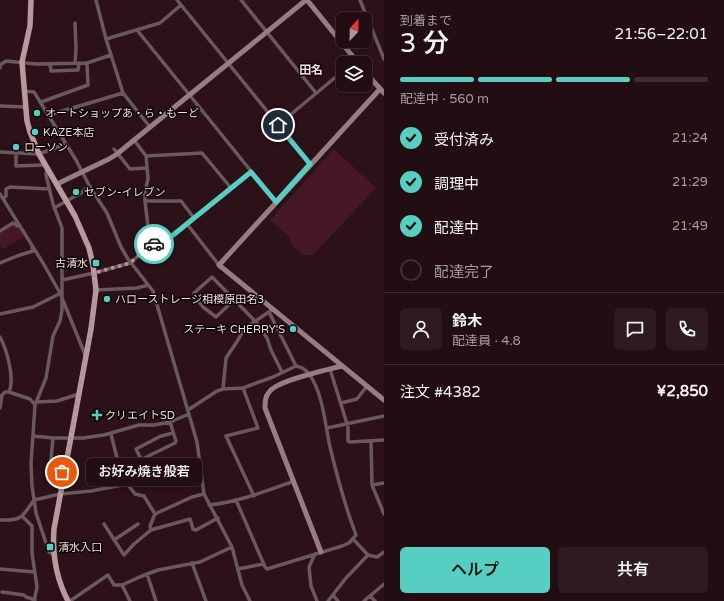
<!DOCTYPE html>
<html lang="ja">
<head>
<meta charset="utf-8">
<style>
  body { margin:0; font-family:"Varela Round","Noto Sans JP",sans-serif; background:#2e1b20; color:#f1f3f6; height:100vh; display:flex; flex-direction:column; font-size:15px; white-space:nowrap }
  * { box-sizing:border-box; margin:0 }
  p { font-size:13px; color:#a29c9f }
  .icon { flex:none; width:22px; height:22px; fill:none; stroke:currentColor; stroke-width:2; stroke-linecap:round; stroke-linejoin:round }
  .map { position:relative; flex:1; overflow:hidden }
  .drawer { display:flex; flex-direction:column; background:#220d12; width:340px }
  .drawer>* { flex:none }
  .needle { width:26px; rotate:22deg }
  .controls { position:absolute; left:336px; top:12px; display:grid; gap:8px }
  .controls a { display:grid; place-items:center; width:36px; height:36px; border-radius:6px; background:#220d12; box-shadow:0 2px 6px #0003,0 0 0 1px #3f2d32; font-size:20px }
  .pin { position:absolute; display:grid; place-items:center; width:34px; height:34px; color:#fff; margin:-17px; border:2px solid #fff; border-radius:50%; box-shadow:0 1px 4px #0007 }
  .courier { position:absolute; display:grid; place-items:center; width:40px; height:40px; margin:-20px; border:3px solid #57cec2; border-radius:50%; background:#fff; color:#222; box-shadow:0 1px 5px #0007 }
  .bubble { position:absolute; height:28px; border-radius:6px; background:#220d12; box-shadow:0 2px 6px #0003,0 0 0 1px #3f2d32; font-size:13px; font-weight:600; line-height:28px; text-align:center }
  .overview em { font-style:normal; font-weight:600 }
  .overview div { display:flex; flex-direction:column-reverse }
  .overview { display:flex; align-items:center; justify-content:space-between; height:68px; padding:0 16px }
  h1 { font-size:26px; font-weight:600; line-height:30px }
  .bar { display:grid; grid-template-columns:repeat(4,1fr); gap:6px 4px; align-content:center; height:48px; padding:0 16px }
  .bar i { height:5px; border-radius:3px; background:#3f2d32 }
  .bar .current { background:#57cec2 }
  .bar p { grid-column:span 4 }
  .line { display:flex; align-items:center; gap:10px; padding:0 16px; border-top:1px solid #3f2d32 }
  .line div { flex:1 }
  .round { display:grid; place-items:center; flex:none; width:42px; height:42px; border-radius:6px; background:#2e1b20 }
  ol { padding:0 16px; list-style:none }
  li { display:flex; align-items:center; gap:12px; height:44px }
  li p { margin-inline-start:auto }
  li .icon { padding:4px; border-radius:50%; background:#57cec2; color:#111; stroke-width:4 }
  li:last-child { color:#a29c9f }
  li i { width:22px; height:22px; border:2px solid #3f2d32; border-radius:50% }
  .cta { display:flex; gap:8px; margin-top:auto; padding:8px 16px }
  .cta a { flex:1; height:46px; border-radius:6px; background:#57cec2; color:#111; font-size:16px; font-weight:600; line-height:46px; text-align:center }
  .cta a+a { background:#2e1b20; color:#f1f3f6 }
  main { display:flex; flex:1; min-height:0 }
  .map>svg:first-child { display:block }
  .green { fill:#461724 }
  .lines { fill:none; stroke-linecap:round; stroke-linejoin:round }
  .street { stroke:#69595c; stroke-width:3.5 }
  .secondary { stroke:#967d81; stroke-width:5 }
  .primary { stroke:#b9989e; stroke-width:5.5 }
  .done { stroke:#ac959a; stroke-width:4; stroke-dasharray:0 7.2 }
  .route { stroke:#57cec2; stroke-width:5 }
  .poi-dot { fill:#57cec2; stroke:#0e0405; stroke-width:1.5 }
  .labels { text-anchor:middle; stroke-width:3; stroke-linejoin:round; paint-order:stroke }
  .poi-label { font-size:11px; fill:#f1dce0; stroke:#0e0405; text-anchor:start }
  .neighbourhood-label { font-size:12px; font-weight:bold; fill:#f1dce0; stroke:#0e0405 }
</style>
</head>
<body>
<main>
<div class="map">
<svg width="384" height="601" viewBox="0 0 384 601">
  <rect width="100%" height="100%" fill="#2d1118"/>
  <path class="green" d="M334 149 376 188 313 255H303L291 244 290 237 270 220Z
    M12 225C19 225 21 231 24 237L3 249 0 244V232Z"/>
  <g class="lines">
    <path class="street" d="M96 0 106 39 123 93 150 127
      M177 0 310 164
      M241 0 316 93
      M360 0 384 59
      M137 30 276 202
      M106 39 160 23 181 5
      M75 63 76 49 75 23
      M50 64 51 71 78 70 79 63
      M0 65 6 61 36 64 87 63 111 55
      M0 67V68
      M24 91 34 92 76 160 90 187 107 213 121 247 128 259 153 291 197 442 204 494 232 547 242 585 250 601
      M41 102 88 85 87 63
      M0 106 26 107
      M49 115 123 93
      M278 125 343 71
      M134 140 146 156 148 179 145 191V201L149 235 151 245
      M114 149 130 169 147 168
      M0 152 39 154 65 144
      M16 154V166L45 165
      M146 156 202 153 231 188
      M47 168 46 175 53 204 62 228V310L60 321 53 336 46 378 35 405 31 464 32 486 36 513 49 552 53 554
      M0 194 43 263 60 293 86 357
      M3 199 6 196V189L10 187 49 189
      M145 201H181L194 218
      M54 208 81 193 90 186
      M187 224 219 265
      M0 231 13 223 18 226
      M0 263 17 256 33 251 32 247
      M62 280 94 273 130 263 151 245 167 240 251 171
      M96 290 137 288 148 285
      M234 300 216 317 203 307 194 296V293L212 277 255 321 267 338 271 350 282 372
      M269 312 296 366
      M0 314 33 307 61 293
      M0 337C7 350 15 379 9 392H5L2 395 0 408
      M330 369 348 427V441L350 442 384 440
      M243 388 258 428 226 436 254 496
      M223 389 243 388 273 377 296 366C301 367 306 370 309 374 323 393 325 424 330 447 337 476 345 506 356 535L349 543 342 546 267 569 265 567 236 500
      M9 392 30 399 35 405
      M36 402 57 401 79 394
      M341 403 357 399 367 386
      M188 410 217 391 223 389 226 358 238 340 244 329 273 309
      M327 428 384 416
      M111 434 118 462 126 476 129 486 135 494 144 496 155 514
      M33 436 53 438H83L104 435 139 425H154L170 422 189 414
      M53 438 50 470 52 471 64 472
      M371 441 372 485 384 514
      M141 459 136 449 161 436 173 433
      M130 465 175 443 176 441 170 422
      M372 485 384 483
      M209 505C239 502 266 491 294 481
      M22 516 32 526V553L37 587 34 601
      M0 520C22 521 22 517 34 500L60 494 91 491 128 484
      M104 524 124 555 134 544 151 530 190 519 193 529 196 530 218 518
      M151 530 150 526 155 514 192 497 204 494
      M353 539 368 555 377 557 384 552
      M114 540 138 524
      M315 554 309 567 311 586 317 601
      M192 563 206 601
      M0 569 34 572
      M238 569 263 564
      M147 574 156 601
      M122 585 130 601
      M2 592 24 595 26 597 35 600
      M333 595 338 601
      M370 596 375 601
      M70 601 108 575 114 585H122L142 576 158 570 200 562 232 547
      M328 601 346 578 368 555
      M364 601 384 584"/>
    <path class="secondary" d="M307 0 358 63
      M365 72 384 93
      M380 89 219 265 384 400
      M57 184 109 159 117 154 306 0
      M321 552 265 408C265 402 265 396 270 391 279 380 327 370 342 366"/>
    <path class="primary" d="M31 0 30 26 22 62 27 121 30 132 39 154 75 216 89 248 93 265 96 290 91 329 54 529C52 555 56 578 68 601"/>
  </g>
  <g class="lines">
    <path class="done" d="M62 472H64L91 329 95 299 94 273 130 263 151 245 154 244"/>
    <path class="route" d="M154 244 167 240 251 172 276 202 310 164 278 125"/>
  </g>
  <g class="poi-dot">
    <circle cx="37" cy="113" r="4"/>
    <circle cx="35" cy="132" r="4"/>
    <circle cx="16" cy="147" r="4"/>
    <circle cx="76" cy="192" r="4"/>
    <rect x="92" y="259" width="8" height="8" rx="2"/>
    <circle cx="107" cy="299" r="4"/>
    <circle cx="293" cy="329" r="4"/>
    <path d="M95 409h4v4h4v4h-4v4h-4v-4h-4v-4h4z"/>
    <rect x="46" y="543" width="8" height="8" rx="2"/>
  </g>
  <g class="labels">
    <g class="poi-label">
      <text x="45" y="117">オートショップあ・ら・もーど</text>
      <text x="43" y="136">KAZE本店</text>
      <text x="24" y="151">ローソン</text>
      <text x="84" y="196">セブン-イレブン</text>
      <text x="88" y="267" text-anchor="end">古清水</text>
      <text x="115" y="303">ハローストレージ相模原田名3</text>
      <text x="285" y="333" text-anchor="end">ステーキ CHERRY'S</text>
      <text x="105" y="419">クリエイトSD</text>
      <text x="58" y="551">清水入口</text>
    </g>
    <g class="neighbourhood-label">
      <text x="311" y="74">田名</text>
    </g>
  </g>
</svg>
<div class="controls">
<a><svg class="needle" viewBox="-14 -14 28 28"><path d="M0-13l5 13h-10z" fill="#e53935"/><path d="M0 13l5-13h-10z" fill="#a29c9f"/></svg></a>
<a><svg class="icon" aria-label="layers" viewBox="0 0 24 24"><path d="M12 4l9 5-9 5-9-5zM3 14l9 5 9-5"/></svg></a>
</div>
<div class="pin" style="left:62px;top:472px;background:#ea580c"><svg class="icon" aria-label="bag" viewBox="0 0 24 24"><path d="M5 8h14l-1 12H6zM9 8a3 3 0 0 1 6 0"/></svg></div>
<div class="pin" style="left:278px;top:125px;background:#1f2937"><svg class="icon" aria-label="home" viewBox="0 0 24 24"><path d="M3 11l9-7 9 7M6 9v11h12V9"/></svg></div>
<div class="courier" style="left:154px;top:244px"><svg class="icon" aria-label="car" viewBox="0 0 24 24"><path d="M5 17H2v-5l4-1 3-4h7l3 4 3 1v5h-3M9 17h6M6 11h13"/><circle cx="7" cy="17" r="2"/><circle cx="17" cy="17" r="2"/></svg></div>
<div class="bubble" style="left:86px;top:458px;width:116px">お好み焼き般若</div>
</div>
<section class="drawer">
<div class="overview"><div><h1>3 分</h1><p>到着まで</p></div><em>21:56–22:01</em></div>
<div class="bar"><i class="current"></i><i class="current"></i><i class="current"></i><i></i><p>配達中 · 560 m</p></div>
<ol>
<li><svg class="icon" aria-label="check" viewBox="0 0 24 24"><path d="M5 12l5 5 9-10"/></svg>受付済み<p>21:24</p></li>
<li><svg class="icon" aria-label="check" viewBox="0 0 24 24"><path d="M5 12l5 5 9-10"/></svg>調理中<p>21:29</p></li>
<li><svg class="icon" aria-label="check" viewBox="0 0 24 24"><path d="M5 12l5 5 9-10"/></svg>配達中<p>21:49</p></li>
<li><i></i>配達完了</li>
</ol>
<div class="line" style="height:72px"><a class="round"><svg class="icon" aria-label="person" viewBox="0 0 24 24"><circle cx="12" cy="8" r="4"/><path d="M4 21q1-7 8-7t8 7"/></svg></a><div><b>鈴木</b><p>配達員 · 4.8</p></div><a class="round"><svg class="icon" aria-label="chat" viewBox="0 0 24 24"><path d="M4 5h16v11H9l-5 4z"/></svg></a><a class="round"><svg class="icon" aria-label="phone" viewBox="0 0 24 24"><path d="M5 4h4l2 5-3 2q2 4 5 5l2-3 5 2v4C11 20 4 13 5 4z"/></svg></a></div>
<div class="line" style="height:52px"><div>注文 #4382</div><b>¥2,850</b></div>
<div class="cta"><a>ヘルプ</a><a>共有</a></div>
</section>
</main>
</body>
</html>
